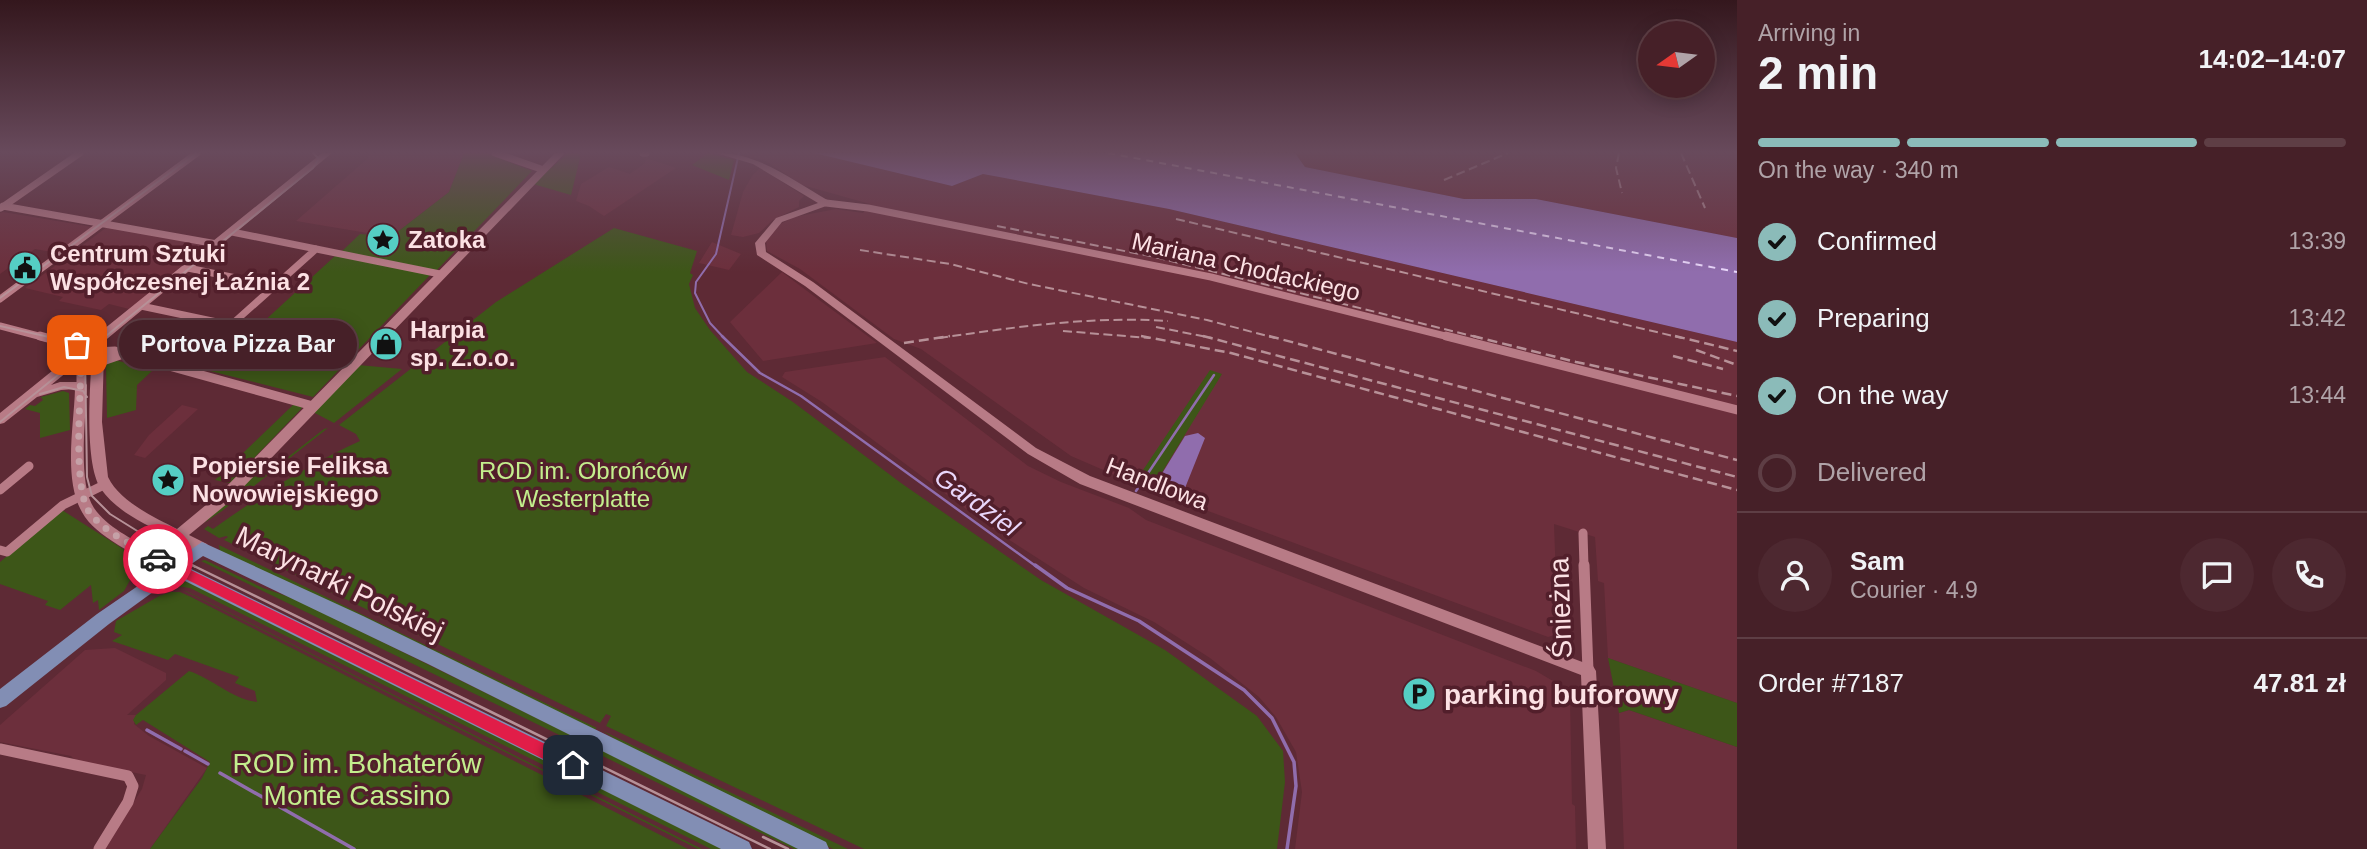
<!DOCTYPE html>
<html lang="en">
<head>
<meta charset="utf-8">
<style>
  body { margin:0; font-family:Arial,sans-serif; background:#4d2830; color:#f1f3f6; height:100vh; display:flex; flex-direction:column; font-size:26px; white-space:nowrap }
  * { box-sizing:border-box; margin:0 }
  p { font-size:23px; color:#b0a3a8 }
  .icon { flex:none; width:38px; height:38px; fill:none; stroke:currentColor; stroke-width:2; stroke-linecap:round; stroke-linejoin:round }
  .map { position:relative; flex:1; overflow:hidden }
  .side { display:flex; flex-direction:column; background:#462028; width:630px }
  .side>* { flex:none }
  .needle { width:46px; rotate:256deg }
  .fabs { position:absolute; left:1638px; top:21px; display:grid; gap:14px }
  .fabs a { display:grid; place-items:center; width:77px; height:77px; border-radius:50%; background:#462028; box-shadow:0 4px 18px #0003,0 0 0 2px #5e3e45; font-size:35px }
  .pin { position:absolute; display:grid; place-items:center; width:60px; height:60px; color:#fff; margin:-30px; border-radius:14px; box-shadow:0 4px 10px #0006 }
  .courier { position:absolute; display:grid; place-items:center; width:70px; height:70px; margin:-35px; border:5px solid #e11d48; border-radius:50%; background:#fff; color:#222; box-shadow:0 2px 9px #0007 }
  .bubble { position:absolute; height:49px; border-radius:24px; background:#462028; box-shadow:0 4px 18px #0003,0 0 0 2px #5e3e45; font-size:23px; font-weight:600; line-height:49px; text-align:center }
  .headline em { font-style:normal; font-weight:600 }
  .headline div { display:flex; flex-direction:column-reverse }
  .headline { display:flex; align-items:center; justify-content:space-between; height:119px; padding:0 21px }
  h1 { font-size:46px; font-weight:600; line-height:52px }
  .bar { display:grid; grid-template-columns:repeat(4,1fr); gap:10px 7px; align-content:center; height:84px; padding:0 21px }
  .bar i { height:9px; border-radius:5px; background:#5e3e45 }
  .bar .current { background:#8bbbb9 }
  .bar p { grid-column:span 4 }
  .line { display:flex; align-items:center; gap:18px; padding:0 21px; border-top:2px solid #5e3e45 }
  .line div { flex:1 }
  .round { display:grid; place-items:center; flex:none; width:74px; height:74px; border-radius:37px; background:#4d2830 }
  ol { padding:0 21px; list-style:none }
  li { display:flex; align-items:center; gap:21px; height:77px }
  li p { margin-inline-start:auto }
  li .icon { padding:7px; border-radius:50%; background:#8bbbb9; color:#111; stroke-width:4 }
  li:last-child { color:#b0a3a8 }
  li i { width:38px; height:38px; border:4px solid #5e3e45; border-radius:50% }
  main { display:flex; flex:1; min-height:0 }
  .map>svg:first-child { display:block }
  .built { fill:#6c2f3c }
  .green { fill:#3d5618 }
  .water { fill:#906dad }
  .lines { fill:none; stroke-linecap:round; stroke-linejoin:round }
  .stream-far2 { stroke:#906dad; stroke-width:2 }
  .stream-far1 { stroke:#906dad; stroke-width:2.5 }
  .stream { stroke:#906dad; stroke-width:3.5 }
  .ferry { stroke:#e9d7fb; stroke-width:2; stroke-dasharray:7 6; stroke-linecap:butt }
  .street-far2 { stroke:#b87b86; stroke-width:7 }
  .street-far1 { stroke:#b87b86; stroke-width:9 }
  .street { stroke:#b87b86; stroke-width:11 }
  .secondary { fill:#b87b86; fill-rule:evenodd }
  .primary { fill:#828eb4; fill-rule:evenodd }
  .tram-far1 { stroke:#b79198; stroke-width:2 }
  .tram { stroke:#b79198; stroke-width:2.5 }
  .rail-far1 { stroke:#b79198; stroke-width:2; stroke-dasharray:9 4.5; stroke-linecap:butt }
  .rail { stroke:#b79198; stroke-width:2.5; stroke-dasharray:10 5; stroke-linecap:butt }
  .route { fill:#e11d48 }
  .done { stroke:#c5a1a7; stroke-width:7; stroke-dasharray:0 12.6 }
  .labels { text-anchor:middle; stroke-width:7; stroke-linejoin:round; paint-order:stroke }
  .poi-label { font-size:24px; font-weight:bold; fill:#fce1e4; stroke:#521f2b; text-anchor:start }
  .street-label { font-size:24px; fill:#fce1e4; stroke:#521f2b }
  .park-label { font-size:24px; fill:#c3ee8d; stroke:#521f2b }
  .water-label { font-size:26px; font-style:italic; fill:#e9d7fb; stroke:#521f2b }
  .near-street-label { font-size:28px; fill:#fce1e4; stroke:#521f2b }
  .near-poi-label { font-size:28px; font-weight:bold; fill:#fce1e4; stroke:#521f2b; text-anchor:start }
  .near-park-label { font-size:28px; fill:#c3ee8d; stroke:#521f2b }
</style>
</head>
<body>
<main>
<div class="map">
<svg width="1737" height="849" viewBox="0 0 1737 849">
  <rect width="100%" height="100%" fill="#5e2a35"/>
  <path class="built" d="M370 153H464L449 192 391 237 296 221 367 159Z
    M748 153H814L952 186 983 174 1169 209 1737 342V703L1608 658 1604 583 1598 581 1595 537 1554 524 1558 634 1548 637 1138 485 1071 456 921 349 894 339 800 269 767 251 766 240 778 225 794 217 836 209 863 213 870 204 802 185 766 161 748 156Z
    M1295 153H1737V238L1536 199H1464L1305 167Z
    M646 158 676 168 604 216 589 206 576 201 581 184 609 167 630 174 645 163Z
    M760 168 804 196 799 201V207L773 220 759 233 743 237 731 235 743 192 752 176Z
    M3 212 93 227 57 253 35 249 0 274V213Z
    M107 227 209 244 129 309 109 304 101 310 59 301 63 297 25 288Z
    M712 242 741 254 729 270 699 263Z
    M782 272 803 288 877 343 763 361 730 322Z
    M885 357 1028 466 1061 482 1129 508 1146 520 1536 671 1558 684 1570 699 1572 804 1575 806 1576 849H1295L1302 792 1296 752 1276 717 1259 697 1210 658 1154 622 1084 588 997 532 822 402 782 377 785 372Z
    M182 405 198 409 145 458 134 455 149 435Z
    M115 648 166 673V680L127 715H136L134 724 149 736 207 768 150 849H104L142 789 146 775 76 761 71 756 0 742V725L85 650Z
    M1629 710 1737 747V849H1624L1619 713Z"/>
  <path class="green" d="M464 153H486L532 171 436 271 341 252 360 234 391 237 449 192Z
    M568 153H579L580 158 571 195 533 184Z
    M708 153 734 160 729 180 692 165Z
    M614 228 697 251 690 273 693 275 689 284 695 308 710 330 747 372 793 402 901 483 1041 580 1165 650 1257 716 1283 751 1285 782 1277 849H864L606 726 611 716 606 714 600 723 224 540 228 537 226 536 219 538 204 529 230 509 208 526 213 529C261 495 307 465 360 441L356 434 339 425 496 302Z
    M336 255 431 274 313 397 210 371Z
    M115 360 153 370 137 385 136 410 107 418 106 365Z
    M358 365 402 369 334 423 313 412Z
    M1210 370 1222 374 1150 492 1133 485Z
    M63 391 69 393 70 430 40 438V413L25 409 30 405 35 406 43 400 41 397Z
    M294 404 302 407 301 409 230 483 215 480Z
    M328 428 222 511 204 523 269 459H272L264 469 270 471 324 429Z
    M62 510 131 554 128 558 139 564 124 591 99 610 98 600 93 603 91 585 60 610 45 605 48 601 0 584V562Z
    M219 545 597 728 593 730 220 551Z
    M205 560 263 588 295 599 802 849H794L201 561Z
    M179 582H188L726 849H711L190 588 169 585Z
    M185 591H186L702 849H698Z
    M171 592H180L191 597 688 849H150L202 778 210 762 143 720 136 725 133 720 136 715 189 671C213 679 232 699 257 702L255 691 235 683 239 677 175 654 168 660 112 641 122 635 114 632 116 621 159 596Z
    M1608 658 1737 703V747L1629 710 1619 713Z
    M603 731 848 849H833L645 759Z"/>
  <path class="water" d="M814 153H1295L1305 167 1464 199H1536L1737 238V342L1169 209 983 174 952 186Z
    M1198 433 1205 438 1183 493 1155 485 1185 436Z"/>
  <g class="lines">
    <path class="stream-far2" d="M724 338 710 323 695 293 696 282 716 254 739 153"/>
    <path class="stream-far1" d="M722 336 760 373 801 396 1037 567
      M1136 491 1214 375"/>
    <path class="stream" d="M1035 565 1067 588 1139 621 1244 690 1272 718 1294 762 1296 786 1287 849
      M147 730 181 749
      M185 751 208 764
      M220 773 354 849"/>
    <path class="ferry" d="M1108 153 1737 272"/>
    <path class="street-far2" d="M495 153 541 169
      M643 153H646
      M826 203 868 208 1211 277 1453 338
      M3 206 217 244
      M1 208 80 153
      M232 232 440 274
      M188 268 275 286
      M0 299 197 153
      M141 306 231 325 316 249
      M0 326 46 338"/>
    <path class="street-far1" d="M40 336 88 349 81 362V385
      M1446 336 1737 410
      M95 352 115 351 313 406
      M97 363 123 354
      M0 490 29 466
      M1583 533 1584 567
      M0 550 7 552 63 505 104 485"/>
    <path class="street" d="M1584 565 1588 671
      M0 749 128 776 133 786 128 802 99 849"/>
    <path class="secondary" d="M322 153H332L96 348 104 353 102 422 108 477C120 502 154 517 177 529L218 495 555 153H565L228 503 189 535 207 544 209 548 207 552C197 555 188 547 179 542L163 556 180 565 182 569 180 573 175 575 170 573C144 558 102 541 85 517 62 484 74 427 75 389L61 390 37 397 4 423 0 424V413ZM89 354 92 355C90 386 84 464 101 489 116 511 145 524 168 536L151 549C132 539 107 527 94 508 77 483 86 416 87 385L85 382H60L51 385Z
      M716 153C758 152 794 181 829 201V205L782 222 765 243 766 252 813 282 1036 448 1090 476 1593 666 1596 671 1606 849H1588L1581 675 1080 484 1028 454 805 286 757 255 755 243 776 218 818 203 753 164Z"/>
    <path class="primary" d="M202 542 363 616 826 842 829 849H798L428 664 203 556 187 567 749 842 752 849H721L175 576 109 624 6 706 0 708V689L97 614Z"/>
    <path class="tram-far1" d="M0 298 197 153
      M0 326 58 339 85 354 87 477 92 496 110 514 195 567
      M91 367 93 351 105 337
      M40 394 64 387 83 391 87 397
      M0 422 313 168 319 159 313 153"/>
    <path class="tram" d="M192 565 770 849
      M763 837 788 849"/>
    <path class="rail-far1" d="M1619 153 1616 168 1622 193
      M1681 153 1705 208
      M1444 180 1508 153
      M1176 219 1682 338
      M997 226 1155 257 1480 338
      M860 250 950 264 1029 284 1207 320 1275 338
      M1156 327 1212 338
      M1063 331 1150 338
      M939 338C1015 327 1091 316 1168 321"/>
    <path class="rail" d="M1141 336 1231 353 1737 490
      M1203 336 1737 477
      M1269 336 1737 460
      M1473 336 1576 362 1737 396
      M1675 336 1737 351
      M904 343 950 336
      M1696 350 1737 365
      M1673 356 1723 369"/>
  </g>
  <linearGradient id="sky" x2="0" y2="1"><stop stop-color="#34171d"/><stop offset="0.56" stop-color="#684a5c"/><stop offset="1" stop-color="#684a5c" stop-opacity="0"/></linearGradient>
  <rect width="1737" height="272" fill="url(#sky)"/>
  <path class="route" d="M158 554 578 760 580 765 578 771 573 773 567 771 154 563V555Z"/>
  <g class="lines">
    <path class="done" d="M77 345 88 349 81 362C81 395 72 490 90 513 105 533 137 547 158 559"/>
  </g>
  <defs>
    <symbol id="sight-disc" viewBox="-11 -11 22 22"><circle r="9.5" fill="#55cec4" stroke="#521f2b"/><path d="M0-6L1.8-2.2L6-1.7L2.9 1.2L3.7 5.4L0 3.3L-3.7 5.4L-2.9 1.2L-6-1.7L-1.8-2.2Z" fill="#111"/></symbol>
    <symbol id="civic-disc" viewBox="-11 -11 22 22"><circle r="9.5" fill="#55cec4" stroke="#521f2b"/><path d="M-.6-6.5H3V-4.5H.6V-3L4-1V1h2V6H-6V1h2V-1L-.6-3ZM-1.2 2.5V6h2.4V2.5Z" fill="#111"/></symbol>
    <symbol id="shop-disc" viewBox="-11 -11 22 22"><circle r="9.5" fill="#55cec4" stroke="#521f2b"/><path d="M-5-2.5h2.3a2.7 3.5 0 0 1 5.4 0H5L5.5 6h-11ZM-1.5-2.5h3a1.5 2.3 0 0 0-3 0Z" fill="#111"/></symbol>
    <symbol id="parking-disc" viewBox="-11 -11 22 22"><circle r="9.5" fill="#55cec4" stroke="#521f2b"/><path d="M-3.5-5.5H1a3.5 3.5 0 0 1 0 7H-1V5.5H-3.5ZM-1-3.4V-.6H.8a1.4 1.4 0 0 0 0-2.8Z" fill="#111"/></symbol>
  </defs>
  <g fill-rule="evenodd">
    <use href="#sight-disc" x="364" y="221" width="38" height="38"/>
    <use href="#civic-disc" x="6" y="249" width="38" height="38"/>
    <use href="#shop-disc" x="367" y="325" width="38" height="38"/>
    <use href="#sight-disc" x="149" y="461" width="38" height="38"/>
    <use href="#parking-disc" x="1400" y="675" width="38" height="38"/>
  </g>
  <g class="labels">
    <g class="poi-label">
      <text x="408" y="248">Zatoka</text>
      <text x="50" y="262">Centrum Sztuki<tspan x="50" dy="28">Współczesnej Łaźnia 2</tspan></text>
      <text x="410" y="338">Harpia<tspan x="410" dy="28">sp. Z.o.o.</tspan></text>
      <text x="192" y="474">Popiersie Feliksa<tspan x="192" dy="28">Nowowiejskiego</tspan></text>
    </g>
    <g class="street-label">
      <text transform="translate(1246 267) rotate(13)" y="8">Mariana Chodackiego</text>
      <text transform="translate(1157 484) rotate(21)" y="8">Handlowa</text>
    </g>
    <g class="park-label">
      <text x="583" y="479">ROD im. Obrońców<tspan x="583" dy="28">Westerplatte</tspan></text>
    </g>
    <g class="water-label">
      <text transform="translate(977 502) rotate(36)" y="9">Gardziel</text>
    </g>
    <g class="near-street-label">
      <text transform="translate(340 583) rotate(26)" y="10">Marynarki Polskiej</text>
      <text transform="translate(1560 608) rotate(-92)" y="10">Śnieżna</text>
    </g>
    <g class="near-poi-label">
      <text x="1444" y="704">parking buforowy</text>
    </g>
    <g class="near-park-label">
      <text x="357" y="773">ROD im. Bohaterów<tspan x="357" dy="32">Monte Cassino</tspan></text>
    </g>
  </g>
</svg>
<div class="fabs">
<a><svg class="needle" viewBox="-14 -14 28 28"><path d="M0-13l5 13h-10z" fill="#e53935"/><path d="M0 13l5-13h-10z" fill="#b0a3a8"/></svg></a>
</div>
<div class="pin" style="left:77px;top:345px;background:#ea580c"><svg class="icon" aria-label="bag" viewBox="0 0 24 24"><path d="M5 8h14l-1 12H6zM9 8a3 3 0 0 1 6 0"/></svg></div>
<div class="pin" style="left:573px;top:765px;background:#1f2937"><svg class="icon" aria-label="home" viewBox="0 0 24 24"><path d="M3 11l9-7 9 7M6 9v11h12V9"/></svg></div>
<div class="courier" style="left:158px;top:559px"><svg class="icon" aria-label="car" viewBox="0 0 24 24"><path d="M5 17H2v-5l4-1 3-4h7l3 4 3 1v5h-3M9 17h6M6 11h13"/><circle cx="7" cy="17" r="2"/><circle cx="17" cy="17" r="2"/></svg></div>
<div class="bubble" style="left:119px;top:320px;width:238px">Portova Pizza Bar</div>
</div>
<section class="side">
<div class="headline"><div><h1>2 min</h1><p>Arriving in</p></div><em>14:02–14:07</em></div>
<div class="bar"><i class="current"></i><i class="current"></i><i class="current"></i><i></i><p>On the way · 340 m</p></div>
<ol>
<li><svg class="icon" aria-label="check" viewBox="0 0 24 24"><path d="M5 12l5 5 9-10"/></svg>Confirmed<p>13:39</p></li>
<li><svg class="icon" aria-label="check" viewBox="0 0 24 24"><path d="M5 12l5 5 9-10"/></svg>Preparing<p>13:42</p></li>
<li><svg class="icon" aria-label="check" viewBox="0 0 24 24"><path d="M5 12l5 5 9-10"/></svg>On the way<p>13:44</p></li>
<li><i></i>Delivered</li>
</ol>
<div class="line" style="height:126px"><a class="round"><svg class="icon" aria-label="person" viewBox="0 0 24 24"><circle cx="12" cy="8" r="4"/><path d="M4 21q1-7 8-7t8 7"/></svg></a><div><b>Sam</b><p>Courier · 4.9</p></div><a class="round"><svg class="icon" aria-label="chat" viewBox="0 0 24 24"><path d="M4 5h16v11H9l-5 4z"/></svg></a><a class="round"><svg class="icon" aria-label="phone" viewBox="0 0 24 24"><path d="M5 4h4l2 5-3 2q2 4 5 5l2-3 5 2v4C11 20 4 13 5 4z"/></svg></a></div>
<div class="line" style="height:91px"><div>Order #7187</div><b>47.81 zł</b></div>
</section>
</main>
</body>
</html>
